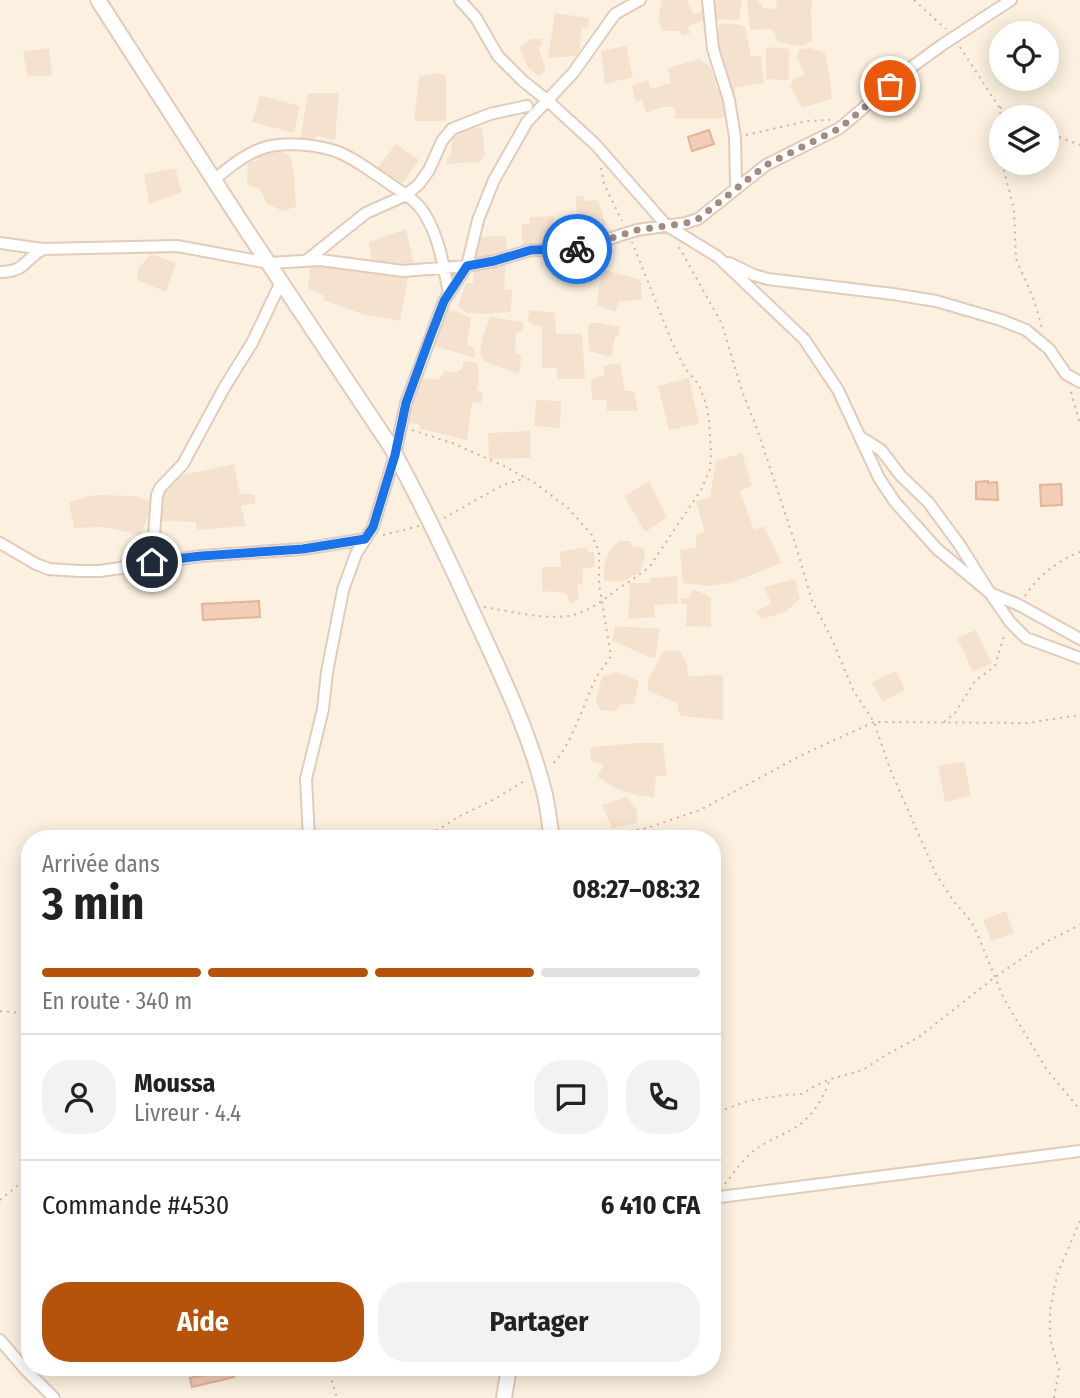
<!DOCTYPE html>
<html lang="fr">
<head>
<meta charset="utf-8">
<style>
  body { margin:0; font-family:"Fira Sans Condensed",sans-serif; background:#f2f2f2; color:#222; height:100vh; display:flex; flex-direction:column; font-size:26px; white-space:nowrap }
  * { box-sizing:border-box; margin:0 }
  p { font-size:23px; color:#767676 }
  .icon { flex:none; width:38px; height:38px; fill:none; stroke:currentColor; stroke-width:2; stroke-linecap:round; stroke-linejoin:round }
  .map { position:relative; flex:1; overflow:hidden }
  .sheet { position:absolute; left:21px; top:830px; width:700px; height:546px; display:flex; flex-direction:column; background:#fff; border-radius:28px; box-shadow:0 4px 18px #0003 }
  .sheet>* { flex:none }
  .controls { position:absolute; left:989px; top:21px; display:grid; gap:14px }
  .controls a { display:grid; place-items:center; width:70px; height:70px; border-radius:50%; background:#fff; box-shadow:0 4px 18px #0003; font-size:35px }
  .pin { position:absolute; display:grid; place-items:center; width:60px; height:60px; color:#fff; margin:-30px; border:4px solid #fff; border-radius:50%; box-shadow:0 2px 7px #0007 }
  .courier { position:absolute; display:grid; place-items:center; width:70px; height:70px; margin:-35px; border:5px solid #1a73e8; border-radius:50%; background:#fff; color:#222; box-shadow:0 2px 9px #0007 }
  .summary em { font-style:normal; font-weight:700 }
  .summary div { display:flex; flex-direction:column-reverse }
  .summary { display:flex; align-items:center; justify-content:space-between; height:119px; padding:0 21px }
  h1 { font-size:46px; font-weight:700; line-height:52px }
  .bar { display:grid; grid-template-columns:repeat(4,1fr); gap:10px 7px; align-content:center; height:84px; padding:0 21px }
  .bar i { height:9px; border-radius:5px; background:#e0e0e0 }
  .bar .on { background:#b45309 }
  .bar p { grid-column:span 4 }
  .line { display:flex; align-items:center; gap:18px; padding:0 21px; border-top:2px solid #e0e0e0 }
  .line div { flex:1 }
  .round { display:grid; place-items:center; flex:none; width:74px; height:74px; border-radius:28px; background:#f2f2f2 }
  .cta { display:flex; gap:14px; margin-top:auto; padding:14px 21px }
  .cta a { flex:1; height:80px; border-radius:28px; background:#b45309; color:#fff; font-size:28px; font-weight:700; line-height:80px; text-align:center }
  .cta a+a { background:#f2f2f2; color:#222 }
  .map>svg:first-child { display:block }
  .residential { fill:#f4e2ce }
  .building { fill:#f2cdb7; stroke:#e5b397; stroke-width:2 }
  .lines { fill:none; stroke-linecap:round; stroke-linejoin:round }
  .minor-casing { stroke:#e1ccbc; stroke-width:14 }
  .tertiary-casing { stroke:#e1ccbc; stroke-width:18 }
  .path { stroke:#d7b19b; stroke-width:2; stroke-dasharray:2 5; stroke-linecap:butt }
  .minor { stroke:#fff; stroke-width:10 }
  .tertiary { stroke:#fff; stroke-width:14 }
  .done { stroke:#a38c7d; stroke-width:7; stroke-dasharray:0 12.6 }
  .route { stroke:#1a73e8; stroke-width:9 }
</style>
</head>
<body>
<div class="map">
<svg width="1080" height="1398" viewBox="0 0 1080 1398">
  <rect width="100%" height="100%" fill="#fcf1e0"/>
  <path class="residential" d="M662 0H687L694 14 703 11 705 19 688 27 690 34 682 35 680 31H663L658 19Z
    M713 0H742L739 20 715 19Z
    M747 0H758L759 3 762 4V8L776 9 777 0H813L811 10 812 41 805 45 795 46 777 41 775 33 770 29 750 30Z
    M555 13 589 18V27L582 28 579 56 548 58Z
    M719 24H736L745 26 751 57 761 55 764 83 735 88V94H730L718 50 717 31 719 30Z
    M532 39H541L543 44 539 48 546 70 539 76 529 69 519 47Z
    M626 46 633 77 605 84 601 51Z
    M766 47 789 49V80L766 79Z
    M49 48 52 75 28 77 23 52Z
    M811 48 825 53 830 79 832 99 802 108 790 86 793 80 804 74 797 57 799 49Z
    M699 59 711 68 717 89 724 88 725 118 675 119V107H663L646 113 642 100 636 102 632 86 648 80 651 89 671 83 668 68Z
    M436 73 446 76V121H414L419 76Z
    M308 93H339L335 140 316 136 313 144 300 141Z
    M260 95 300 106 294 133 252 122Z
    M482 127 485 154 480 162 447 164V158H450L454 130Z
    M396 144 419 160 403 183 377 168Z
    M280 150 290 156 294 175 296 207 283 211 267 204 260 189 249 186 247 182 248 163 258 160 257 155Z
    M175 168 182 192 149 204 144 174Z
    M584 196 585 201 598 200 606 225 602 227 604 236 591 240 576 207V197Z
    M554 216 555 246H522V224H529L530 217Z
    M406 229 415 268 372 265 369 242Z
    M506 236 507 254 476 261 477 237Z
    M151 254 176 263 166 292 137 280 139 267Z
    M311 263 408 278 400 321 365 315 323 300 324 296 308 288Z
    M506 263 504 289 512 290 511 312 485 314 467 313 458 306 466 283H473L474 269Z
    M605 270 641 280 642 300 619 301 615 312 597 305 599 284Z
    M445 307 471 318 467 344 474 348 475 358 432 345Z
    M530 310 555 313 556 334H582L585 379H557V368H542V326L534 325 527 320Z
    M490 317 523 322V331L516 332 515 353 522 355 519 374 485 362 480 354 482 339Z
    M589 323H601L620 327 618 337H615L611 357 589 351 588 331Z
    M464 361 477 363 479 375 477 390 483 392 481 403 472 402 467 440 420 429 419 424 406 423 407 410H412L419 377 438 380 445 371 457 372 462 369Z
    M620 363 625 391H634L638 411H607V400H592L591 380 604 375V366Z
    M689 378 699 424 669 430 658 386Z
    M536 400 561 401 560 428 534 426Z
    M530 431 531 458 489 459 488 433Z
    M742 453 752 486 740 491 754 530 764 526 782 563 733 582 710 586 683 583 680 550 696 548V535L705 532 696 501 710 497 716 461Z
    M234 464 240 494H254L256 503 241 506 246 526 197 530 196 522 162 521 163 492 178 476Z
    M649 481 667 518 645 532 624 496Z
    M95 495 136 496 153 502 141 535 104 527 74 528 69 502Z
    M619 541H631V546L644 548 645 557 640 572 630 578 623 580V582L604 581V565L610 550Z
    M587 547 588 552H594L595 567 583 569 582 584 577 585 579 600 570 603 566 593 542 591V567H561L560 552Z
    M677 576 678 604 654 605 655 617 628 619 630 583H650L651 578Z
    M795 579 800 599 785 612 762 619 756 612 771 603 764 587Z
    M693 589 711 597V627L686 626 687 604H681V598H688Z
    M615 626 660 629 655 658 649 657 613 641Z
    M976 630 992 663 973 672 957 638Z
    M664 650 680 651 687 664 688 676 723 675V720L680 716 677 703 648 691V680Z
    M896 671 905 690 882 702 872 682Z
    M617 672 639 681 634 704 619 705 616 711 600 710 596 700 602 677Z
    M637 743H663L667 776H656L654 797 639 796 614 788 597 776 604 765 591 761 590 750 593 747Z
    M964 761 971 796 945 802 938 766Z
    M627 797 637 810V823L612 828 602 805Z
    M1006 911 1014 933 991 941 983 920Z"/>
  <path class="building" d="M709 130 714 144 692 151 688 137Z
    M988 481V483L997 482 998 500 976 499V482Z
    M1061 484 1062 505 1041 506 1040 485Z
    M259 601 260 617 203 620 202 604Z
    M232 1368 234 1377 192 1387 190 1378Z"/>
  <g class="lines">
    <defs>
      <path id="minor" d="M460 0 476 18 498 56 523 81 548 101 595 144 666 225 718 257 804 339 838 390 879 478 895 502 937 549 990 593 1010 622 1026 638 1080 658
        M708 0 713 49 729 100 735 137 736 188
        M214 180C227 169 241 157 258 150 278 141 311 144 332 150 350 155 367 169 383 179 396 189 415 198 424 213 439 236 444 267 449 294
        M0 243 43 249 177 246 269 263 320 260 403 271 467 266 494 261 531 250H574L637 230 686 223 698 219 766 165 840 128 909 69 942 45 1011 0
        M307 260 366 213 406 195 419 184 429 170 442 141 452 129 490 114 527 106
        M729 263 754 275 768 279 893 294 936 301 1001 320 1026 330 1049 349 1066 374 1080 382
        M0 272C26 272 23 260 43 249
        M862 438 881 450 901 476 928 502 959 544 990 593 1019 605 1080 639
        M0 543 36 564 49 569 79 571H100L201 556 303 549 365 539
        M152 562 157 495 160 488 183 464 224 388 252 343 281 282
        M309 838 306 779 323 709 327 672 343 590 356 554 373 527 395 455 406 403 444 301 467 266 478 220 494 180 527 122 573 73 615 14 640 0
        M712 1198 1080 1151
        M0 1340 25 1369 54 1398"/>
      <path id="tertiary" d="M98 0 243 225 391 447C420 500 446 554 471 609 498 668 528 728 544 791 548 806 549 823 552 838
        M504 1398 509 1367"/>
    </defs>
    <use href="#minor" class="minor-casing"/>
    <use href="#tertiary" class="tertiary-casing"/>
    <path class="path" d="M914 0 946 29
      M960 47 999 107 1001 118
      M1000 107 1017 117
      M1046 132 1080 145
      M746 135 807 121 830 120
      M1002 163 1014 209 1016 259 1034 300 1042 328
      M601 168 604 184 622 221
      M679 247 722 324 742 391 756 426 796 546 812 601 831 637 854 692 874 722 890 769 936 874 954 902 971 921 976 931 1004 999 1047 1070 1080 1110
      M1071 392 1080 424
      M412 430 452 443 504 466 535 483 568 508 592 535 599 552V584L611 656C606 665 599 671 595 680 586 699 568 753 552 764
      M444 518 503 485 526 478
      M383 535 419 526
      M1025 596C1038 576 1057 561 1080 552
      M484 607C509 611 553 622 577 614 592 609 606 598 619 588 630 581 640 575 650 566L701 490 710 469 711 452 709 420 706 404 699 385 685 368 674 347 632 242
      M944 722 955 713 975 681 995 666 1005 632
      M424 838 460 816 493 800 526 780
      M568 838 577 834 611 835 647 828 700 810 804 754 874 722 1027 723 1080 715
      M0 1011 30 1014
      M712 1114 748 1101 784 1095 802 1094 815 1086 831 1079 863 1070 884 1056 919 1037 995 977 1046 942 1080 925
      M725 1184C735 1171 745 1156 759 1147 774 1137 794 1132 807 1118 818 1108 824 1094 830 1080
      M0 1200 30 1175
      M328 1367 337 1398
      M1054 1398 1059 1370 1050 1339V1310L1057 1275 1080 1221"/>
    <use href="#minor" class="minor"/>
    <use href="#tertiary" class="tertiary"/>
  </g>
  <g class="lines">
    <path class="done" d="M577 249 637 230 686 223 698 219 766 165 840 128 890 86"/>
    <path class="route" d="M152 562 201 556 303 549 365 539 373 527 395 455 406 403 429 340 444 301 467 266 494 261 531 250 577 249"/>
  </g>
</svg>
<div class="controls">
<a><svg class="icon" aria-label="locate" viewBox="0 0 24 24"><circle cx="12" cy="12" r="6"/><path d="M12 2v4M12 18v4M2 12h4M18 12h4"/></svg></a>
<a><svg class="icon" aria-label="layers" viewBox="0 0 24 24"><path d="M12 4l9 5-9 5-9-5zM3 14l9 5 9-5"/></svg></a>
</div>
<div class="pin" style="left:890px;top:86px;background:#ea580c"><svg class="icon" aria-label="bag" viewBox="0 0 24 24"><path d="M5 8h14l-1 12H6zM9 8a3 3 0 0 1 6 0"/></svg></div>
<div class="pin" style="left:152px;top:562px;background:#1f2937"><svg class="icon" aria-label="home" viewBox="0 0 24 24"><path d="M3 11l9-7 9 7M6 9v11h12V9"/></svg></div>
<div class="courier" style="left:577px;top:249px"><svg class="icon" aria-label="bike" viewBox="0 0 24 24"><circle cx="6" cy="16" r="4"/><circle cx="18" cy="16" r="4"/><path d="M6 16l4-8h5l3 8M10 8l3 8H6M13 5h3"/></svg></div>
<section class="sheet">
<div class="summary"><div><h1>3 min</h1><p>Arrivée dans</p></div><em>08:27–08:32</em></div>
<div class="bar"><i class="on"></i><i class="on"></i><i class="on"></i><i></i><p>En route · 340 m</p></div>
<div class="line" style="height:126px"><a class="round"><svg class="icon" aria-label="person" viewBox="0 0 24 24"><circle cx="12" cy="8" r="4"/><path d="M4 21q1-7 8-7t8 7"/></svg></a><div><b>Moussa</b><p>Livreur · 4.4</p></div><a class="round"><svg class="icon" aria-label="chat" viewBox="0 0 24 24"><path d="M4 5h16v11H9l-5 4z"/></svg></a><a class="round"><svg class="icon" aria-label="phone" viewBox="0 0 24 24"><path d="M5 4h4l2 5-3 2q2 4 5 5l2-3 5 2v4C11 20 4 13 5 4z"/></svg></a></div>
<div class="line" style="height:91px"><div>Commande #4530</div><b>6 410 CFA</b></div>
<div class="cta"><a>Aide</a><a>Partager</a></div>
</section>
</div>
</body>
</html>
